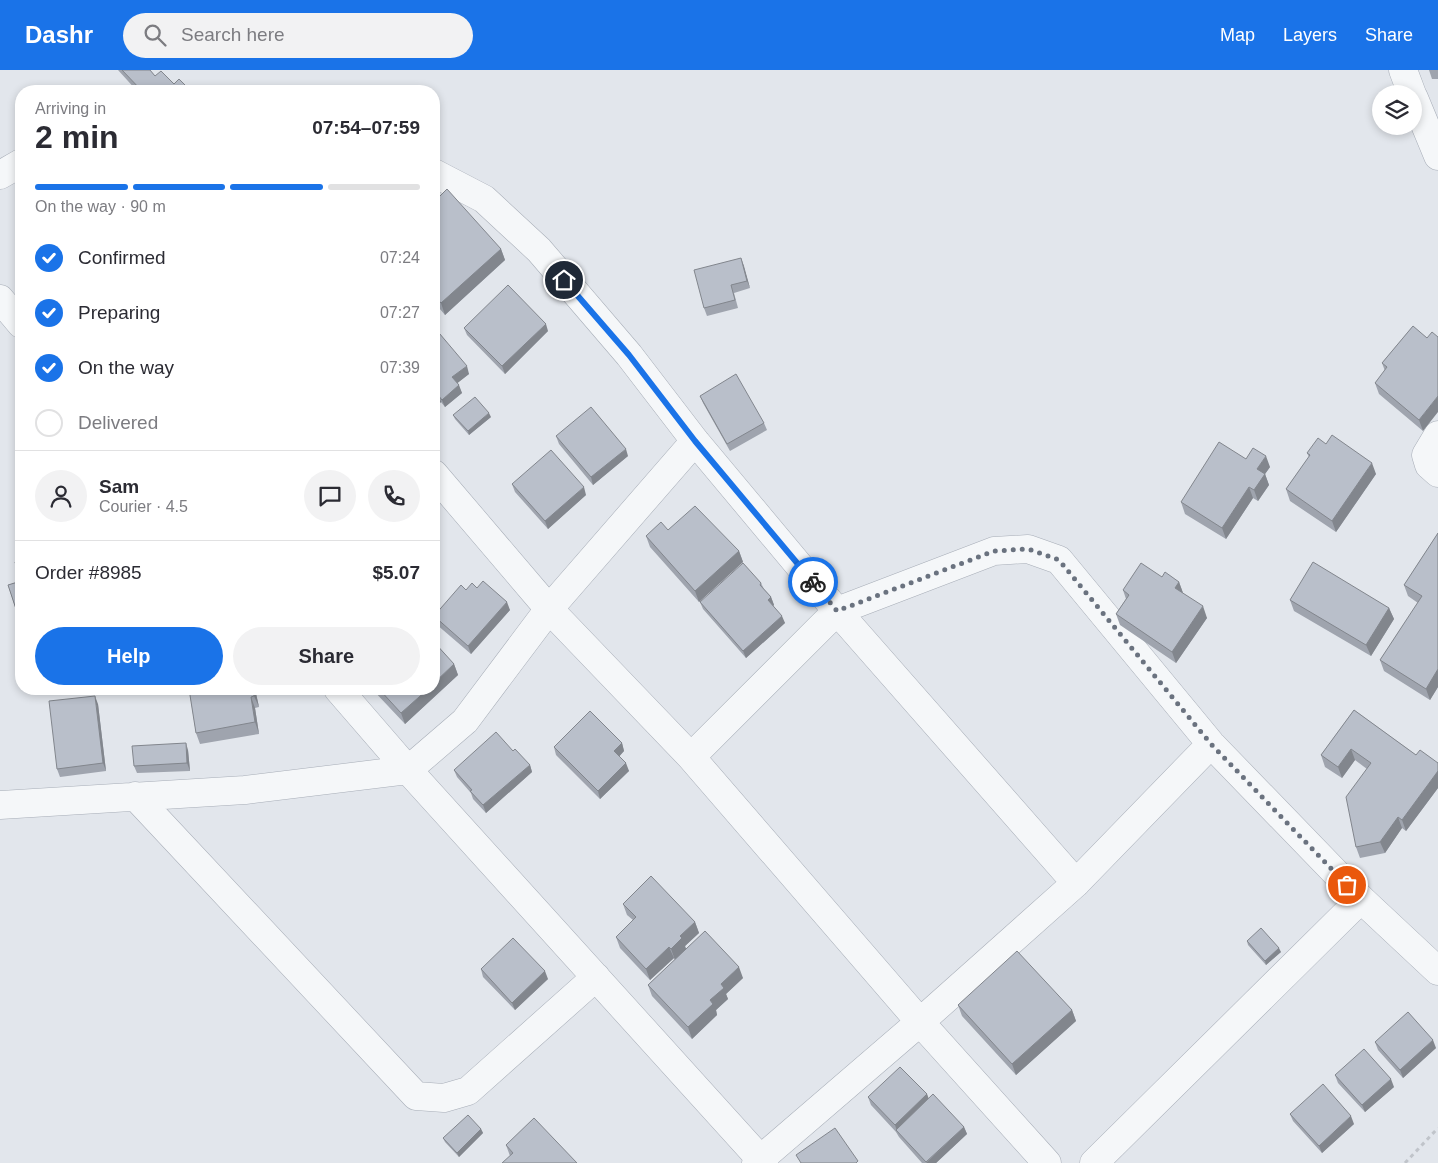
<!DOCTYPE html>
<html lang="en">
<head>
<meta charset="utf-8">
<style>
  body { margin:0; font-family:Helvetica,sans-serif; background:#f2f2f3; color:#2b2b33; height:100vh; display:flex; flex-direction:column; font-size:19px; white-space:nowrap }
  * { box-sizing:border-box; margin:0 }
  p { font-size:16px; color:#7c7c81 }
  .icon { flex:none; width:28px; height:28px; fill:none; stroke:currentColor; stroke-width:2; stroke-linecap:round; stroke-linejoin:round }
  .map { position:relative; flex:1; overflow:hidden }
  .drawer { position:absolute; left:15px; top:15px; width:425px; height:610px; display:flex; flex-direction:column; background:#fff; border-radius:20px; box-shadow:0 2px 8px #0003 }
  .drawer>* { flex:none }
  .fabs { position:absolute; left:1372px; top:15px; display:grid; gap:10px }
  .fabs a { display:grid; place-items:center; width:50px; height:50px; border-radius:50%; background:#fff; box-shadow:0 2px 8px #0003; font-size:25px }
  .pin { position:absolute; display:grid; place-items:center; width:42px; height:42px; color:#fff; margin:-21px; border:2px solid #fff; border-radius:50%; box-shadow:0 1px 5px #0007 }
  .courier { position:absolute; display:grid; place-items:center; width:50px; height:50px; margin:-25px; border:4px solid #1a73e8; border-radius:50%; background:#fff; color:#222; box-shadow:0 1px 6px #0007 }
  .head em { font-style:normal; font-weight:600 }
  .head div { display:flex; flex-direction:column-reverse }
  .head { display:flex; align-items:center; justify-content:space-between; height:85px; padding:0 20px }
  h1 { font-size:32px; font-weight:600; line-height:38px }
  .bar { display:grid; grid-template-columns:repeat(4,1fr); gap:8px 5px; align-content:center; height:60px; padding:0 20px }
  .bar i { height:6px; border-radius:4px; background:#e1e1e2 }
  .bar .current { background:#1a73e8 }
  .bar p { grid-column:span 4 }
  .line { display:flex; align-items:center; gap:12px; padding:0 20px; border-top:1px solid #e1e1e2 }
  .line div { flex:1 }
  .round { display:grid; place-items:center; flex:none; width:52px; height:52px; border-radius:26px; background:#f2f2f3 }
  ol { padding:0 20px; list-style:none }
  li { display:flex; align-items:center; gap:15px; height:55px }
  li p { margin-inline-start:auto }
  li .icon { padding:5px; border-radius:50%; background:#1a73e8; color:#fff; stroke-width:4 }
  li:last-child { color:#7c7c81 }
  li i { width:28px; height:28px; border:2px solid #e1e1e2; border-radius:50% }
  .button { display:flex; gap:10px; margin-top:auto; padding:10px 20px }
  .button a { flex:1; height:58px; border-radius:30px; background:#1a73e8; color:#fff; font-size:20px; font-weight:600; line-height:58px; text-align:center }
  .button a+a { background:#f2f2f3; color:#2b2b33 }
  header { display:flex; align-items:center; gap:30px; box-sizing:border-box; height:70px; padding:0 25px; background:#1a73e8; color:#fff }
  header strong { font-size:24px }
  nav { display:flex; gap:28px; margin-inline-start:auto; font-size:18px }
  .search { width:350px; height:45px; background:#f2f2f3; display:flex; align-items:center; gap:12px; box-sizing:border-box; padding:0 18px; border-radius:28px; color:#7c7c81; font-size:19px }
  .map>svg:first-child { display:block }
  .lines { fill:none; stroke-linecap:round; stroke-linejoin:round }
  .minor-casing { stroke:#a7adb7; stroke-width:29 }
  .path { stroke:#c0c4ca; stroke-width:3; stroke-dasharray:4 4; stroke-linecap:butt }
  .minor { stroke:#f5f7f9; stroke-width:28 }
  .wall { fill:#9fa4ae }
  .shaded-wall { fill:#82868d }
  .building { fill:#b9bfca; stroke:#82868d }
  .done { stroke:#6a727f; stroke-width:5; stroke-dasharray:0 9 }
  .route { stroke:#1a73e8; stroke-width:6 }
</style>
</head>
<body>
<header>
<strong>Dashr</strong>
<div class="search"><svg class="icon" aria-label="search" viewBox="0 0 24 24"><circle cx="10" cy="10" r="6"/><path d="M15 15l6 6"/></svg>Search here</div>
<nav><a>Map</a><a>Layers</a><a>Share</a></nav>
</header>
<div class="map">
<svg width="1438" height="1093" viewBox="0 0 1438 1093">
  <rect width="100%" height="100%" fill="#e2e6ec"/>
  <g class="lines">
    <defs>
      <path id="minor" d="M1403 0 1412 24
        M1414 28 1438 86
        M434 103 484 129 539 180 629 285 695 371 837 541 1076 813
        M0 105 21 93
        M0 229 21 254
        M1438 365 1426 385 1429 395 1438 403
        M434 404 549 539 691 687 920 952 1047 1093
        M338 619 408 700 764 1093
        M691 687 837 541 994 481 1028 479 1059 490 1211 674 1361 829 1438 901
        M135 726 416 1026 444 1028 468 1021 596 907
        M0 735 245 720 408 700 465 651 549 539 695 371
        M756 1093 920 952 1076 813 1211 674
        M1094 1093 1361 829"/>
    </defs>
    <use href="#minor" class="minor-casing"/>
    <path class="path" d="M1405 1093 1438 1058"/>
    <use href="#minor" class="minor"/>
  </g>
  <path class="wall" d="M118 0H150L155 6 191 21H137Z
    M1429 0H1438V9H1432Z
    M434 132 501 179 505 190 445 245 434 232Z
    M741 188 750 218 734 223 738 238 707 246 704 238Z
    M1413 256 1423 361 1379 324 1375 313 1385 301 1382 293Z
    M434 257 469 304 457 313 462 323 445 337 441 332 434 338Z
    M464 258 548 261 505 304 467 265Z
    M700 326 764 353 767 360 730 381 703 333Z
    M453 345 491 347 469 365 455 349Z
    M556 366 628 386 593 415 559 374Z
    M1326 374 1376 404 1336 462 1290 431 1286 419 1309 387 1307 383Z
    M1246 389 1270 397 1265 404 1269 415 1258 431 1253 428 1226 469 1185 444 1181 432Z
    M512 414 586 425 548 459 515 422Z
    M1438 463V617L1430 630 1384 601 1380 590 1418 533 1408 526 1404 515Z
    M646 466 739 481 743 492 699 532 650 477Z
    M21 490V555L8 515 21 511Z
    M1162 507 1179 512 1183 523 1207 548 1176 593 1120 555 1116 544 1126 529 1123 520Z
    M761 513 764 519 771 527 774 535 773 536 785 553 746 588 703 539 700 532Z
    M477 518 510 540 471 584 436 554 434 547 466 520Z
    M1290 530 1389 538 1394 549 1371 586 1294 541Z
    M454 594 458 605 405 654 372 619H434Z
    M189 619H255L259 637 255 638 259 664 200 674 196 663Z
    M98 634 106 701 60 707 57 699Z
    M1354 640 1416 685 1438 693V718L1406 761 1402 758 1385 783 1360 788 1356 777 1367 699 1355 690 1342 708 1325 697 1321 685Z
    M622 673 624 681 619 686 629 701 600 729 556 685 554 677Z
    M188 680 190 701 137 703 134 696Z
    M513 681 530 695 532 702 486 743 473 729 471 723 457 707 454 700Z
    M623 834 695 852 699 863 685 876 686 879 743 908 726 924 728 929 716 940 717 945 692 969 652 926 648 915 675 890 674 888 650 910 620 878 616 867 633 850 627 845Z
    M1247 871 1281 882 1266 895 1248 875Z
    M481 899 548 909 515 940 483 907Z
    M958 935 1072 940 1076 951 1016 1005 962 946Z
    M1375 972 1436 978 1403 1008 1378 980Z
    M1335 1005 1394 1017 1365 1042 1338 1013Z
    M927 1024 928 1029 964 1057 967 1064 936 1093H922L899 1067 896 1062 871 1035 868 1027Z
    M1290 1044 1354 1054 1322 1083 1293 1051Z
    M481 1059 483 1063 459 1087 445 1072 443 1068Z
    M506 1075 577 1093 510 1086Z"/>
  <path class="shaded-wall" d="M501 179 505 190 445 245 441 233Z
    M741 188 744 196 750 218 747 211Z
    M546 254 548 261 505 304 502 296Z
    M467 296 469 304 455 315 452 307Z
    M459 315 462 323 445 337 442 330Z
    M438 325 441 332 434 338V328Z
    M1438 326V342L1423 361 1419 350Z
    M489 343 491 347 469 365 468 361Z
    M626 379 628 386 593 415 591 407Z
    M1266 386 1270 397 1265 404 1269 415 1258 431 1254 420 1257 399Z
    M1372 393 1376 404 1336 462 1332 451Z
    M584 417 586 425 548 459 545 451Z
    M1249 417 1253 428 1226 469 1222 458Z
    M739 481 743 492 699 532 695 521Z
    M1179 512 1183 523 1175 518Z
    M771 527 774 535 771 538 768 530Z
    M507 532 510 540 471 584 468 576Z
    M1203 536 1207 548 1176 593 1172 582Z
    M1389 538 1394 549 1371 586 1366 575Z
    M782 546 785 553 746 588 743 581Z
    M454 594 458 605 405 654 401 643 428 619H434V613Z
    M1438 599V617L1430 630 1426 619Z
    M253 619H255L259 637 254 626Z
    M95 626 98 634 106 701 103 693Z
    M251 627 255 638 259 664 255 652Z
    M186 673 188 680 190 701 187 693Z
    M622 673 624 681 617 689 614 681Z
    M1351 679 1355 690 1342 708 1338 697Z
    M626 693 629 701 600 729 598 721Z
    M530 695 532 702 486 743 483 735Z
    M1438 701V718L1406 761 1402 750Z
    M1398 747 1402 758 1385 783 1380 772Z
    M695 852 699 863 685 876 686 879 675 890 671 879 680 866Z
    M669 877 674 888 650 910 646 899Z
    M1279 878 1281 882 1266 895 1265 891Z
    M739 897 743 908 726 924 728 929 716 940 717 945 692 969 688 957 710 930 721 914Z
    M545 901 548 909 515 940 512 933Z
    M1072 940 1076 951 1016 1005 1012 994Z
    M1433 970 1436 978 1403 1008 1400 1000Z
    M1391 1009 1394 1017 1365 1042 1362 1035Z
    M927 1024 930 1032 897 1061 895 1055Z
    M1351 1046 1354 1054 1322 1083 1319 1076Z
    M964 1057 967 1064 936 1093H926Z
    M481 1059 483 1063 459 1087 457 1083Z"/>
  <path class="building" d="M122 0H150L155 6 161 1 174 14 179 9 191 21H142Z
    M447 119 501 179 441 233 434 225V132Z
    M741 188 747 211 731 215 735 230 704 238 694 200Z
    M508 215 546 254 502 296 464 258Z
    M1413 256 1427 268 1432 262 1438 267V326L1419 350 1375 313 1387 297 1382 293Z
    M434 257 467 296 452 307 459 315 442 330 438 325 434 328Z
    M736 304 764 353 727 374 700 326Z
    M475 327 489 343 468 361 453 345Z
    M591 337 626 379 591 407 556 366Z
    M1332 365 1372 393 1332 451 1286 419 1310 385 1307 383 1318 368 1326 374Z
    M1219 372 1246 389 1253 378 1266 386 1257 399 1265 404 1254 420 1249 417 1222 458 1181 432Z
    M551 380 584 417 545 451 512 414Z
    M695 436 739 481 695 521 646 466 661 452 668 460Z
    M1438 463V599L1426 619 1380 590 1422 526 1404 515Z
    M21 490V547L19 548 8 515 21 511 15 492Z
    M1313 492 1389 538 1366 575 1290 530Z
    M743 493 761 513 760 515 771 527 768 530 782 546 743 581 700 532Z
    M1141 493 1162 507 1165 502 1179 512 1175 518 1203 536 1172 582 1116 544 1129 525 1123 520Z
    M483 511 507 532 468 576 434 546 461 515 466 520 472 513 477 518Z
    M434 572 454 594 434 613Z
    M189 619H253L254 626 251 627 255 652 196 663Z
    M379 619H428L401 643Z
    M95 626 103 693 57 699 49 631Z
    M1354 640 1416 685 1420 680 1438 693V701L1402 750 1398 747 1380 772 1356 777 1346 727 1371 693 1351 679 1338 697 1321 685Z
    M590 641 622 673 614 681 626 693 598 721 554 677Z
    M496 662 513 681 515 679 530 695 483 735 470 721 472 720 454 700Z
    M186 673 187 693 134 696 132 676Z
    M651 806 695 852 680 866 682 868 671 879 669 877 646 899 616 867 636 847 623 834Z
    M1261 858 1279 878 1265 891 1247 871Z
    M705 861 739 897 721 914 724 918 710 930 713 934 688 957 648 915Z
    M513 868 545 901 512 933 481 899Z
    M1017 881 1072 940 1012 994 958 935Z
    M1408 942 1433 970 1400 1000 1375 972Z
    M1364 979 1391 1009 1362 1035 1335 1005Z
    M900 997 927 1024 895 1055 868 1027Z
    M1323 1014 1351 1046 1319 1076 1290 1044Z
    M933 1024 964 1057 926 1092 896 1060Z
    M468 1045 481 1059 457 1083 443 1068Z
    M534 1048 577 1093H502L513 1083 506 1075Z
    M835 1058 858 1091 856 1093H801L796 1085Z"/>
  <g class="lines">
    <path class="done" d="M813 512 837 541 994 481 1028 479 1059 490 1211 674 1347 815"/>
    <path class="route" d="M564 210 629 285 695 371 813 512"/>
  </g>
</svg>
<div class="fabs">
<a><svg class="icon" aria-label="layers" viewBox="0 0 24 24"><path d="M12 4l9 5-9 5-9-5zM3 14l9 5 9-5"/></svg></a>
</div>
<div class="pin" style="left:1347px;top:815px;background:#ea580c"><svg class="icon" aria-label="bag" viewBox="0 0 24 24"><path d="M5 8h14l-1 12H6zM9 8a3 3 0 0 1 6 0"/></svg></div>
<div class="pin" style="left:564px;top:210px;background:#1f2937"><svg class="icon" aria-label="home" viewBox="0 0 24 24"><path d="M3 11l9-7 9 7M6 9v11h12V9"/></svg></div>
<div class="courier" style="left:813px;top:512px"><svg class="icon" aria-label="bike" viewBox="0 0 24 24"><circle cx="6" cy="16" r="4"/><circle cx="18" cy="16" r="4"/><path d="M6 16l4-8h5l3 8M10 8l3 8H6M13 5h3"/></svg></div>
<section class="drawer">
<div class="head"><div><h1>2 min</h1><p>Arriving in</p></div><em>07:54–07:59</em></div>
<div class="bar"><i class="current"></i><i class="current"></i><i class="current"></i><i></i><p>On the way · 90 m</p></div>
<ol>
<li><svg class="icon" aria-label="check" viewBox="0 0 24 24"><path d="M5 12l5 5 9-10"/></svg>Confirmed<p>07:24</p></li>
<li><svg class="icon" aria-label="check" viewBox="0 0 24 24"><path d="M5 12l5 5 9-10"/></svg>Preparing<p>07:27</p></li>
<li><svg class="icon" aria-label="check" viewBox="0 0 24 24"><path d="M5 12l5 5 9-10"/></svg>On the way<p>07:39</p></li>
<li><i></i>Delivered</li>
</ol>
<div class="line" style="height:90px"><a class="round"><svg class="icon" aria-label="person" viewBox="0 0 24 24"><circle cx="12" cy="8" r="4"/><path d="M4 21q1-7 8-7t8 7"/></svg></a><div><b>Sam</b><p>Courier · 4.5</p></div><a class="round"><svg class="icon" aria-label="chat" viewBox="0 0 24 24"><path d="M4 5h16v11H9l-5 4z"/></svg></a><a class="round"><svg class="icon" aria-label="phone" viewBox="0 0 24 24"><path d="M5 4h4l2 5-3 2q2 4 5 5l2-3 5 2v4C11 20 4 13 5 4z"/></svg></a></div>
<div class="line" style="height:65px"><div>Order #8985</div><b>$5.07</b></div>
<div class="button"><a>Help</a><a>Share</a></div>
</section>
</div>
</body>
</html>
